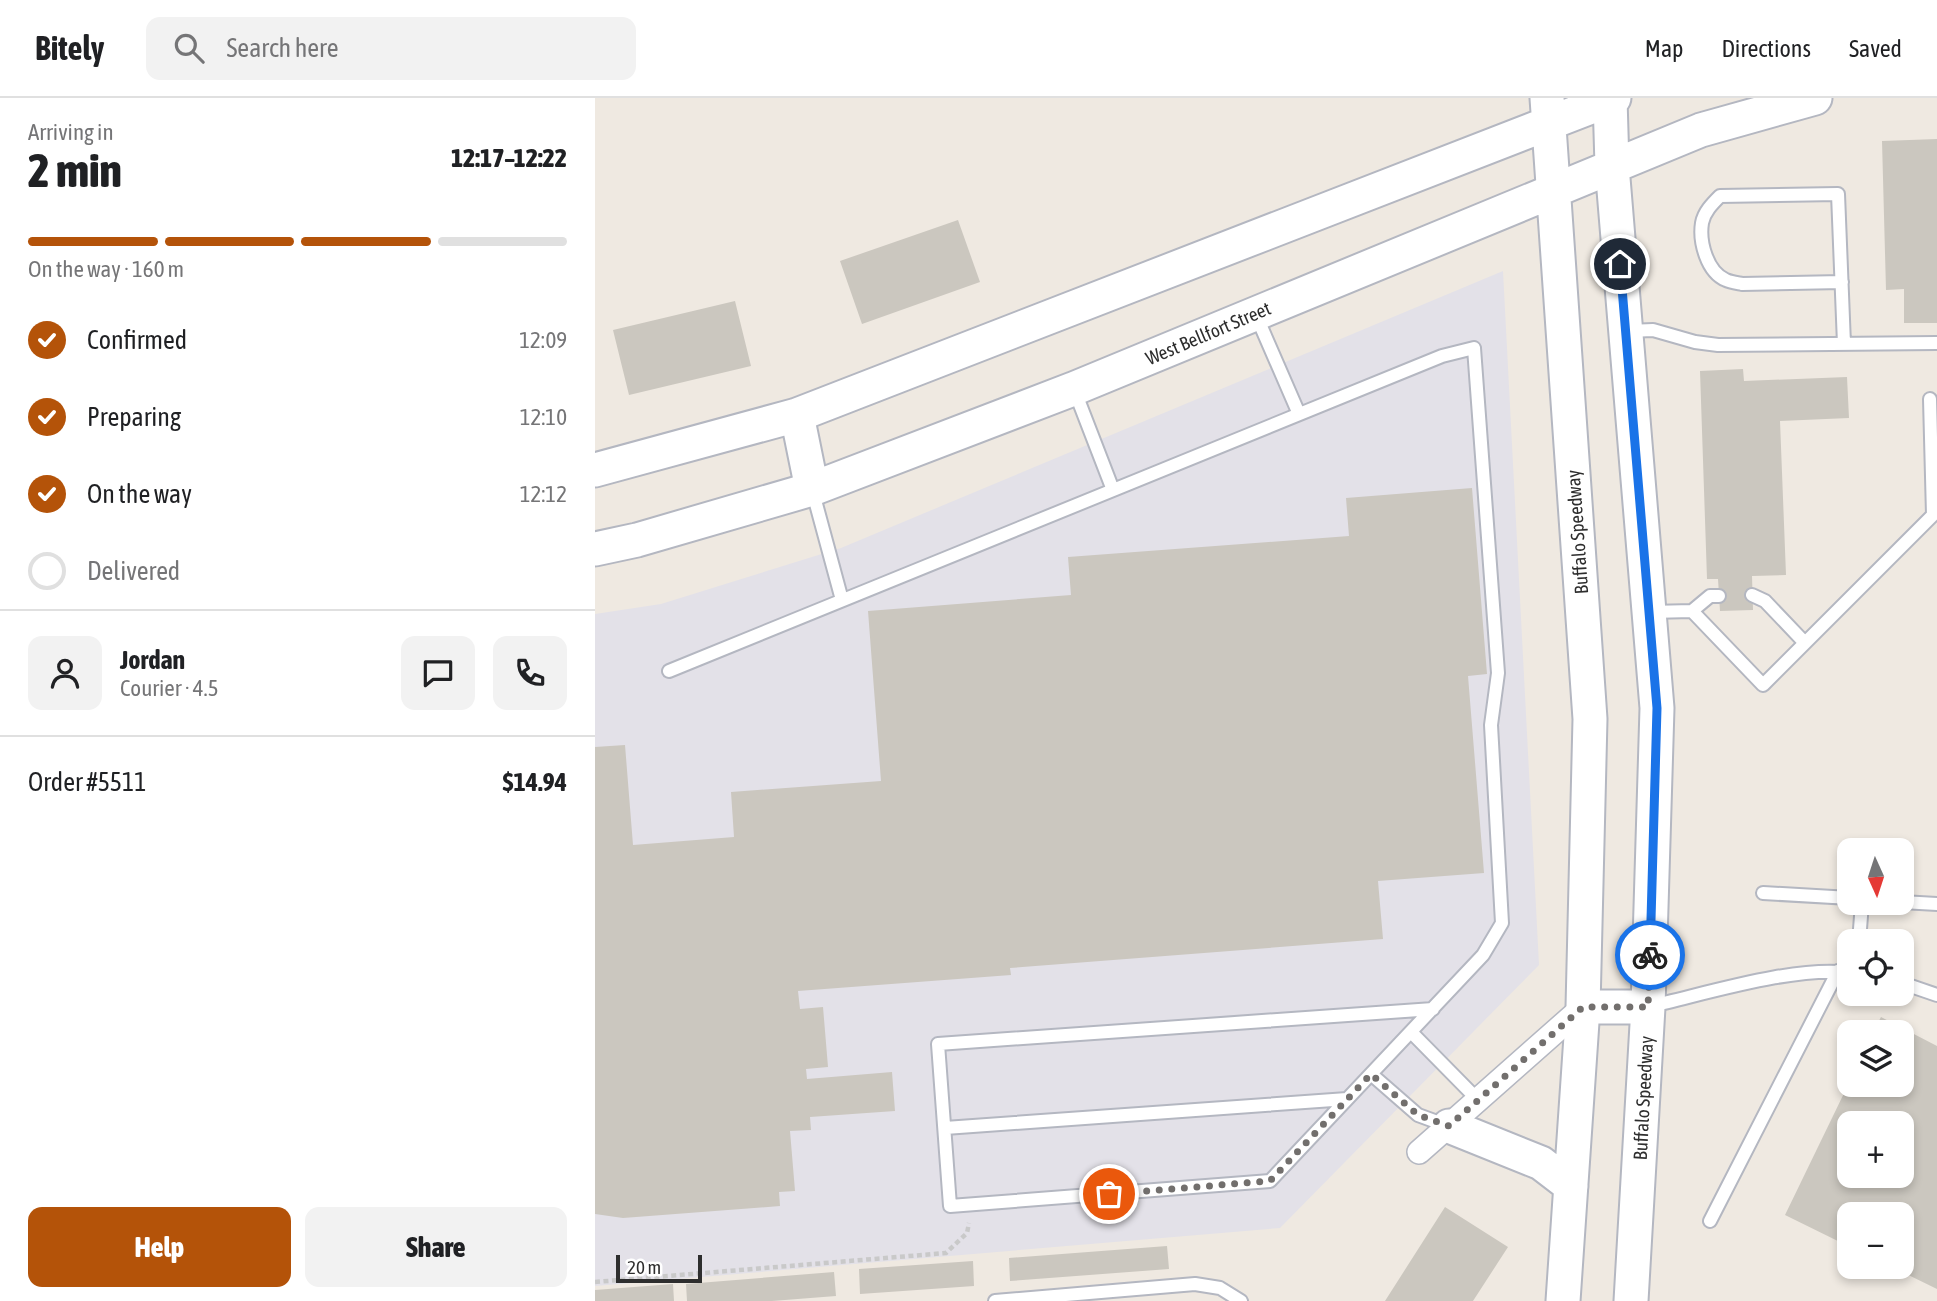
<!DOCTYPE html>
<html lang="en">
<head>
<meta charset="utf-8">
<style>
  body { margin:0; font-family:"Asap Condensed",sans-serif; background:#f2f2f2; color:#202124; height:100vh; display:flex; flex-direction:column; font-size:26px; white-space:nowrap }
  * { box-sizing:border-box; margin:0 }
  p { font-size:23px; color:#757577 }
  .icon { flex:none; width:38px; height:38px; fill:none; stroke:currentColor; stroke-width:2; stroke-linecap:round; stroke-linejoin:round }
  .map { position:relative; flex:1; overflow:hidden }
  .drawer { display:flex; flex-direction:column; background:#fff; width:595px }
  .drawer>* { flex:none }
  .needle { width:46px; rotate:177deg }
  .fabs { position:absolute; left:1242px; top:740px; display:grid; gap:14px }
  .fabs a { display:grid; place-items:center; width:77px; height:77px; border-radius:14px; background:#fff; box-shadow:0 4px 10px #0003; font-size:35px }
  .scale { position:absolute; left:21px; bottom:18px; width:86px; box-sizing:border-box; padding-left:7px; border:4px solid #2e2e2e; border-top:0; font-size:19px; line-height:24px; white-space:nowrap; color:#2e2e2e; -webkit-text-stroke:5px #fff; paint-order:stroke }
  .pin { position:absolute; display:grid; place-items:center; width:60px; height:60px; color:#fff; margin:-30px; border:4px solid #fff; border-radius:50%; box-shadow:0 2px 7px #0007 }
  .courier { position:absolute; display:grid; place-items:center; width:70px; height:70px; margin:-35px; border:5px solid #1a73e8; border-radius:50%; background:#fff; color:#222; box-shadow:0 2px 9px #0007 }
  .head em { font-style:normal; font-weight:800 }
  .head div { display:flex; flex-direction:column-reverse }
  .head { display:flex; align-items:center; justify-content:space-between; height:119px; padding:0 28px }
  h1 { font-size:46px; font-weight:800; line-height:52px }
  .bar { display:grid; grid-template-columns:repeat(4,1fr); gap:10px 7px; align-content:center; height:84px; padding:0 28px }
  .bar i { height:9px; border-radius:5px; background:#e0e0e0 }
  .bar .current { background:#b45309 }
  .bar p { grid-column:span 4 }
  .line { display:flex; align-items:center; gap:18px; padding:0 28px; border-top:2px solid #e0e0e0 }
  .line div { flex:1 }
  .round { display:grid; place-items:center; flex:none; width:74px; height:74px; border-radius:14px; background:#f2f2f2 }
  ol { padding:0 28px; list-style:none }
  li { display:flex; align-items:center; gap:21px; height:77px }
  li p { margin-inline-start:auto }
  li .icon { padding:7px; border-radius:50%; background:#b45309; color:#fff; stroke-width:4 }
  li:last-child { color:#757577 }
  li i { width:38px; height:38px; border:4px solid #e0e0e0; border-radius:50% }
  .cta { display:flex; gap:14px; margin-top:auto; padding:14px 28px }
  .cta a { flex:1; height:80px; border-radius:14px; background:#b45309; color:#fff; font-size:28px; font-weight:800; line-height:80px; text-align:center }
  .cta a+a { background:#f2f2f2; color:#202124 }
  header { display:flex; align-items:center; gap:42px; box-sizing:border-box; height:98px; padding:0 35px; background:#fff; border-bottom:2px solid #e0e0e0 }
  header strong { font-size:33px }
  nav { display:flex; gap:38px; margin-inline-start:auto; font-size:24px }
  .search { width:490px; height:63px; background:#f2f2f2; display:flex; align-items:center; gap:18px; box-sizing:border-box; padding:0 24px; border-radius:14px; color:#757577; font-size:26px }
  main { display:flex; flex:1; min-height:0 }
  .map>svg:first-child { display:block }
  .industrial { fill:#e3e1e8 }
  .building { fill:#cbc7bf; fill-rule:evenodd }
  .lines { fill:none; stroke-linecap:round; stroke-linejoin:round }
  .service-casing { stroke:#b4b7c1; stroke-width:16 }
  .minor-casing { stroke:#b4b7c1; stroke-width:26 }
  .secondary-casing { stroke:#b4b7c1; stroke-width:37 }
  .path { stroke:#c9c9c9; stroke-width:4.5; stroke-dasharray:5 3.5; stroke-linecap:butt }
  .service { stroke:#fff; stroke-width:12 }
  .minor { stroke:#fff; stroke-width:23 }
  .secondary { stroke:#fff; stroke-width:33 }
  .done { stroke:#726f6d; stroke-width:7; stroke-dasharray:0 12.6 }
  .route { stroke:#1a73e8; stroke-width:9 }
  .labels { text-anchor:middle; stroke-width:7; stroke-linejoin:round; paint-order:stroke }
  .street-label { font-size:19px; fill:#2e2e2e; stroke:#fff }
</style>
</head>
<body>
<header>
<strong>Bitely</strong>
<div class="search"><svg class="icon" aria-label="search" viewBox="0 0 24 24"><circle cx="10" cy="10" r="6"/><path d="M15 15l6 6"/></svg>Search here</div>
<nav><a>Map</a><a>Directions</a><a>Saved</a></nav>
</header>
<main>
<section class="drawer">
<div class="head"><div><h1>2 min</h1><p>Arriving in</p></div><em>12:17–12:22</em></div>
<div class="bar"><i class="current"></i><i class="current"></i><i class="current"></i><i></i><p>On the way · 160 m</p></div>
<ol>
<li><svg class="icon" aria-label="check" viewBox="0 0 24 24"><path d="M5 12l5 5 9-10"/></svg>Confirmed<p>12:09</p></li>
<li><svg class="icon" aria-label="check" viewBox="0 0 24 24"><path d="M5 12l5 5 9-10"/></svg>Preparing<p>12:10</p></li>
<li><svg class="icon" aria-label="check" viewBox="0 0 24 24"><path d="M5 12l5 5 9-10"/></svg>On the way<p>12:12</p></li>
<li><i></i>Delivered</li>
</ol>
<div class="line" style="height:126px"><a class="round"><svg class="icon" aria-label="person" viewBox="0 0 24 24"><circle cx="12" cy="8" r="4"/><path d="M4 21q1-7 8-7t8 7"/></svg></a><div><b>Jordan</b><p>Courier · 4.5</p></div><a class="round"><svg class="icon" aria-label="chat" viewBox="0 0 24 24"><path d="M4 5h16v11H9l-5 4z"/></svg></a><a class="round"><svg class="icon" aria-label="phone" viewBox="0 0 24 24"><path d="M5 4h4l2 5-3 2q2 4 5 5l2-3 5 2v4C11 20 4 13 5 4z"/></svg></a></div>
<div class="line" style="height:91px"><div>Order #5511</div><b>$14.94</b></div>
<div class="cta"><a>Help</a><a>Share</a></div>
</section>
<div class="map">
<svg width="1342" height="1203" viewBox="0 0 1342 1203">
  <rect width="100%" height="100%" fill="#efe9e1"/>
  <path class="industrial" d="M908 173 944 867 685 1130 0 1188V516L66 506 246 450Z"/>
  <path class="building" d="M1342 41V225H1309V191L1291 192 1287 43Z
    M363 122 385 184 267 226 245 163Z
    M140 203 156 268 34 297 18 232Z
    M1148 271 1149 283 1252 279 1254 320 1185 323 1191 477 1157 478 1158 512 1125 513 1123 481H1112L1105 273Z
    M877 390 892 576 873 578 889 775 783 783 788 841 415 870 416 877 203 893 205 911 228 909 233 969 211 971 212 981 297 974 300 1013 215 1019 216 1032 195 1033 200 1093 184 1094 185 1108 28 1120 0 1116V649L30 647 38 747 139 739 136 694 286 683 273 513 476 497 473 459 754 438 751 400Z
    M1286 919 1342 948V1191L1297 1169H1307V1116H1255V1149L1190 1117 1253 987H1307V934H1278ZM1255 1026H1307V1078H1255Z
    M850 1109 913 1149 878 1203H790Z
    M572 1148 574 1171 415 1183 414 1160Z
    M378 1163 379 1188 265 1196 264 1171Z
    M239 1174 241 1198 177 1203H92L91 1186Z
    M78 1186 79 1203H0V1192Z"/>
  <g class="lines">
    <defs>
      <path id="service" d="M1247 184 1147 186C1142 185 1135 184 1131 182 1112 174 1104 144 1107 125 1109 114 1117 106 1125 98L1243 96 1249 246
        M661 217 704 316
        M1033 233 1058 232 1100 244 1123 247 1342 245
        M479 291 518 392
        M217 391 247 502
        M1157 497 1170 503 1210 545
        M1097 513 1168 587 1338 417 1335 301
        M1055 514 1097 513 1115 498H1124
        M74 573 847 258 879 250 903 575 896 627 907 825 888 857 675 1083 355 1108 343 946 838 911
        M1168 795 1255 800
        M1307 804 1342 806
        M1264 844 1267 805
        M1307 885 1342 897
        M1056 908C1110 896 1202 867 1255 875
        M816 934 883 1002
        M776 976 823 1017 853 1028
        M350 1030 752 1001
        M1115 1123 1243 873
        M400 1203 600 1186 625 1190 646 1203"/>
      <path id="minor" d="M824 1054 988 909"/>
      <path id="secondary" d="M952 0 995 621 988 909 968 1203
        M1015 0 1017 68 1062 610 1053 909 1036 1203
        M202 317 217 391
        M0 372 202 317 1019 0
        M0 451 42 442 217 391 478 291 1106 32 1220 0
        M988 909H1053
        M854 1028 946 1065 976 1088"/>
    </defs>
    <use href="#service" class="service-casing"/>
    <use href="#minor" class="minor-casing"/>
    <use href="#secondary" class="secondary-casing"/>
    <path class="path" d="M0 1184 351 1155 372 1135 374 1125"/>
    <use href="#service" class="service"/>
    <use href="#minor" class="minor"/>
    <use href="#secondary" class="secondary"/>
  </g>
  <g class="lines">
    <path class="done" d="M514 1096 675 1083 776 976 823 1017 854 1028 988 909H1053L1055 857"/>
    <path class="route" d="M1025 166 1062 610 1055 857"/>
  </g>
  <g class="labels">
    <g class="street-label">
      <text transform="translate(613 235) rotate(-23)" y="7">West Bellfort Street</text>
      <text transform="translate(982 434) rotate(-94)" y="7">Buffalo Speedway</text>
      <text transform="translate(1048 1000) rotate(-87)" y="7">Buffalo Speedway</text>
    </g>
  </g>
</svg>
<div class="fabs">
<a><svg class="needle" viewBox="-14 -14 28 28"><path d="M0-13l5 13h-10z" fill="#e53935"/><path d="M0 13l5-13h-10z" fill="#757577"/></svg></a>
<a><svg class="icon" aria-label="locate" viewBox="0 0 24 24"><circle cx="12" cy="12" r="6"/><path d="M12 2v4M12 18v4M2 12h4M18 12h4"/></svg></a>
<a><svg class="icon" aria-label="layers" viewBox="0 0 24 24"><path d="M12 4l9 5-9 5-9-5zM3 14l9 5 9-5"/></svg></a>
<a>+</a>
<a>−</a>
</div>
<div class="scale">20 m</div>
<div class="pin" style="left:514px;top:1096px;background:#ea580c"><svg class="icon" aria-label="bag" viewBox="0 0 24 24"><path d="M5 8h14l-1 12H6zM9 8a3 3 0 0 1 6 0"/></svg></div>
<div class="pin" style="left:1025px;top:166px;background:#1f2937"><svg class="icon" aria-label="home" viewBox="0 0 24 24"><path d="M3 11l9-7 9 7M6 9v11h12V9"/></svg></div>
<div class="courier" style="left:1055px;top:857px"><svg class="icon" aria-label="bike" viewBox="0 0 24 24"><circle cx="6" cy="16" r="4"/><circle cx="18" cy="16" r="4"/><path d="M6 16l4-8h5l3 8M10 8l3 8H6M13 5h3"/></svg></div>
</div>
</main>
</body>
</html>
